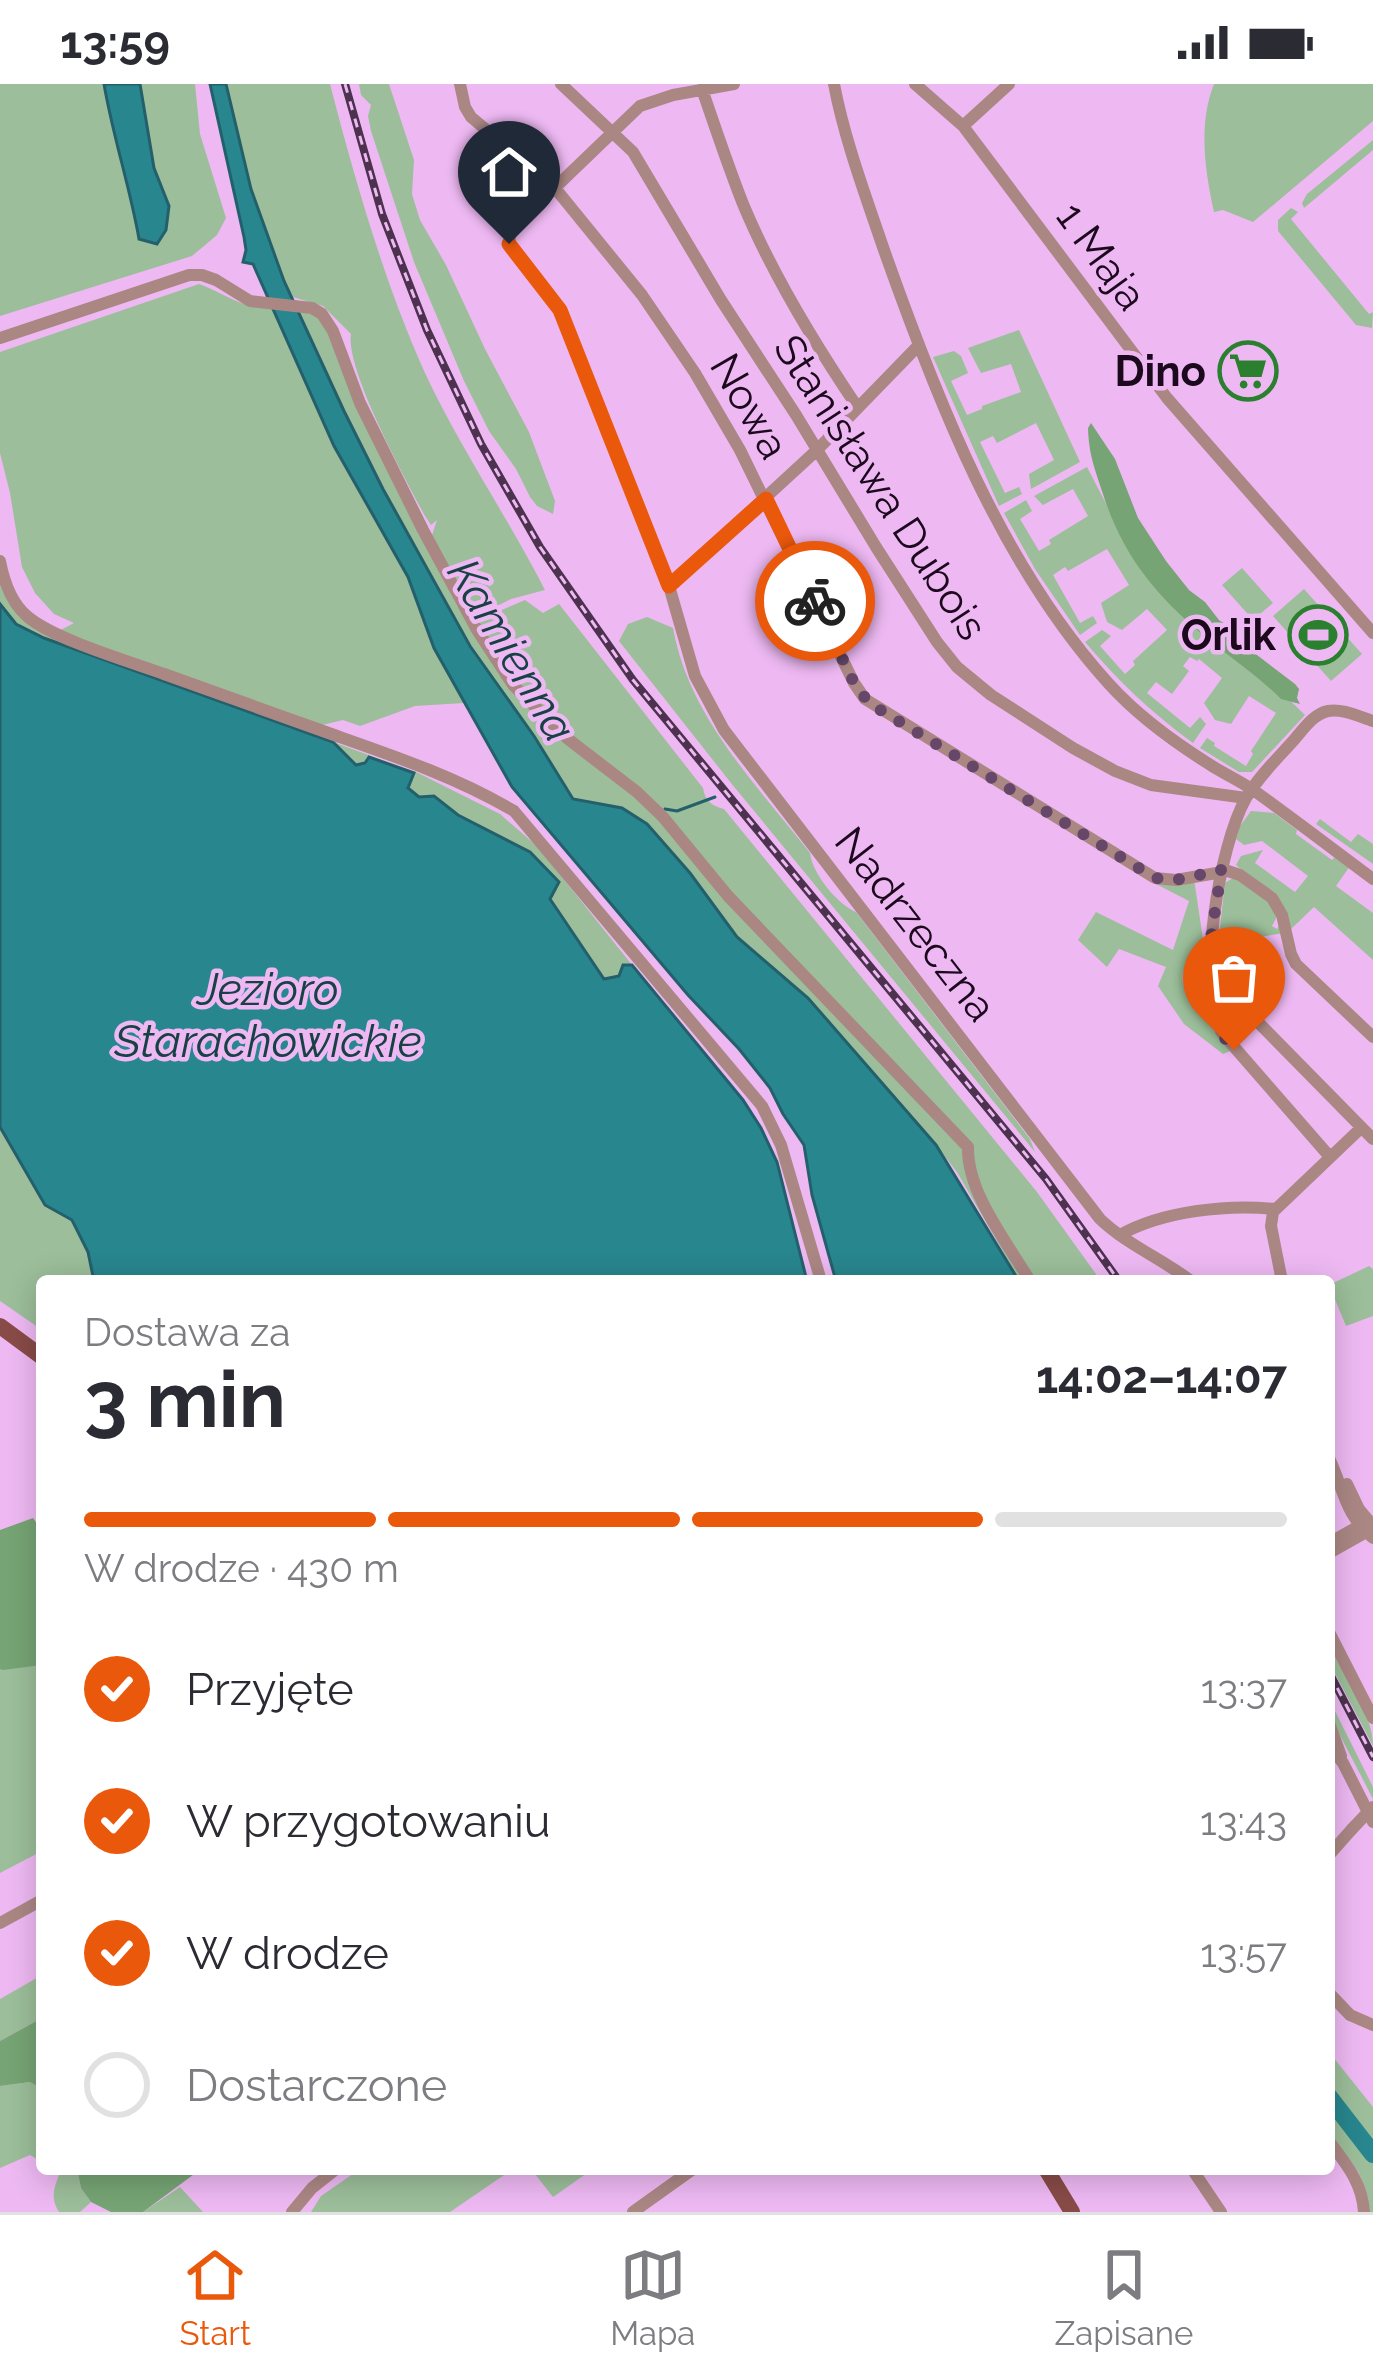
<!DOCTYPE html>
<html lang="pl">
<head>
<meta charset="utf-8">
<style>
  body { margin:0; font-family:Raleway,sans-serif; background:#f7f7f7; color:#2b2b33; height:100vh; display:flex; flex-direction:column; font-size:45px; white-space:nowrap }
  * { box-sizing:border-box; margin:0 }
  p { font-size:39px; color:#7c7c81 }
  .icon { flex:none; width:66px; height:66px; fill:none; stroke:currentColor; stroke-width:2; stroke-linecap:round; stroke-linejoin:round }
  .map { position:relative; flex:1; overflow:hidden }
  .drawer { position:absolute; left:36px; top:1191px; width:1299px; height:900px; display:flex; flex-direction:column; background:#fff; border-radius:12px; box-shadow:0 6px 30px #0003 }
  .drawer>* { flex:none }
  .pin { position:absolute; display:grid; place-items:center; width:102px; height:102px; color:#fff; margin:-123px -51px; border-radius:50% 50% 50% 0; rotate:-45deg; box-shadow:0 0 12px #0007 }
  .pin .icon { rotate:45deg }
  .courier { position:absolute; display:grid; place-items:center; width:120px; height:120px; margin:-60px; border:9px solid #ea580c; border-radius:50%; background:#fff; color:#222; box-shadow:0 3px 15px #0007 }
  .summary em { font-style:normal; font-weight:700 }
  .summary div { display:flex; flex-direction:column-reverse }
  .summary { display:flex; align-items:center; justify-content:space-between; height:204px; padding:0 48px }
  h1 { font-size:78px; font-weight:700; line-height:90px }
  .bar { display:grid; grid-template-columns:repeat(4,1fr); gap:18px 12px; align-content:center; height:144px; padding:0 48px }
  .bar i { height:15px; border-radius:9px; background:#e1e1e2 }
  .bar .on { background:#ea580c }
  .bar p { grid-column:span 4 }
  ol { padding:0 48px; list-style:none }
  li { display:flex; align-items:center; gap:36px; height:132px }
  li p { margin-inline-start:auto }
  li .icon { padding:12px; border-radius:50%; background:#ea580c; color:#fff; stroke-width:4 }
  li:last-child { color:#7c7c81 }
  li i { width:66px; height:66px; border:6px solid #e1e1e2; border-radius:50% }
  .status { display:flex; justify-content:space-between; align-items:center; height:84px; padding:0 60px; background:#fff; direction:ltr }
  .status svg { height:33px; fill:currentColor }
  .tab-bar { display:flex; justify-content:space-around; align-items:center; height:168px; border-top:3px solid #e1e1e2; background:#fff; font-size:33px; color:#7c7c81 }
  .tab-bar a { display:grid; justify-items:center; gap:6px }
  .tab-bar .on { color:#ea580c }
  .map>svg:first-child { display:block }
  .green { fill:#9cbe9a }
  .forest { fill:#76a474 }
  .water { fill:#28868e; stroke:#24606c; stroke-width:3 }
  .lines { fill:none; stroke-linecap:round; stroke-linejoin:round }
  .stream { stroke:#24606c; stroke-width:3 }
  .river { stroke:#28868e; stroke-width:18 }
  .minor { stroke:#ab8784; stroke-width:12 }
  .major { stroke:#884b48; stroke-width:16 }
  .rail-casing { stroke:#4d3250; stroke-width:8 }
  .rail { stroke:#eeb9f3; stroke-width:3; stroke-dasharray:9; stroke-linecap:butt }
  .minor-bridge { stroke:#ab8784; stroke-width:12 }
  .done { stroke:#664769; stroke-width:12; stroke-dasharray:0 21.6 }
  .route { stroke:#ea580c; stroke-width:15 }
  .labels { text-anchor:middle; stroke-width:9; stroke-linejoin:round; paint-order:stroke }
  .street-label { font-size:42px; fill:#1c091e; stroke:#eeb9f3 }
  .poi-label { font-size:42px; font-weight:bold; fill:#1c091e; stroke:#eeb9f3; text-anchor:end }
  .water-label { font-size:45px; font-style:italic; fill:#184145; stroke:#eeb9f3 }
</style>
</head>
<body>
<div class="status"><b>13:59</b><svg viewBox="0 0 49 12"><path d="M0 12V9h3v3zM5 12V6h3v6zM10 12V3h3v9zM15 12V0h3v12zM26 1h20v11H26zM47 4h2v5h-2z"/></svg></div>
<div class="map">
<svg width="1373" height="2128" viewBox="0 0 1373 2128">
  <rect width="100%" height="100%" fill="#eeb9f3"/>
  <path class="green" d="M0 0H195L200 50 226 134 217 151 192 172 0 232Z
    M226 0H330C355 96 384 198 425 289 460 364 507 432 545 506L511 515 489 526 468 522 432 451 437 436 431 441 425 432C406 397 345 285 351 250L323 222 293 213C258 148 243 71 226 0Z
    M359 0H389L414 76 412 110 420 136 446 181 485 265 529 348 555 417 553 430 537 422 530 413 516 385 489 347 464 297 414 178 371 47 368 32 371 21 361 11Z
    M1214 0H1373V37L1253 138 1223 126 1214 128C1205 87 1198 40 1214 0Z
    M1373 56V66L1304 124 1302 119 1307 110Z
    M1291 124 1298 128 1291 135 1369 230 1373 228 1372 244 1356 241 1278 147V136Z
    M199 200C225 209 242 226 271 223L334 362 408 493 434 564 464 619 415 622 360 642 343 636 0 719V494L49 552 74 539 54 530 35 509 22 483 10 409 0 369V268Z
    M307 226 325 240 457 522 490 531 525 516 543 529 559 520 703 704C705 717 712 722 724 725L1037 1108 1101 1197H1020L957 1088 936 1061 808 914 737 853 690 789 647 740 622 724 573 715 534 652 470 562 431 494 344 327 299 228Z
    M1019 246 1080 378 1031 405 1029 390 1054 376 1036 339 997 359 993 352 980 358 1005 409 1019 403 1022 410 999 422 933 273 954 267 961 272 968 289 951 297 967 331 982 325V322L1021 308 1011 280 981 289 968 264Z
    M1087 383 1125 456 1305 631 1252 688H1239L1200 664 1207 654 1215 659 1214 662 1246 682 1253 670 1251 667 1276 629 1249 612 1231 640 1215 636 1204 619 1222 594 1199 575 1197 577 1190 573 1183 582 1189 587 1172 610 1156 598 1147 609 1190 644 1200 633 1206 640 1193 659C1152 629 1118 597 1085 558L1102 546 1111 552 1100 562 1125 590 1135 581 1133 577 1167 546 1147 525 1122 546 1107 538 1101 519 1129 501 1107 465 1068 487 1065 483 1053 491 1080 539 1093 532 1097 539 1080 551 1035 485 1004 429 1026 416 1032 427 1020 435 1039 467 1051 460 1049 456 1088 432 1073 405 1043 421 1034 412Z
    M1242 484 1273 519 1253 536 1222 501Z
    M1304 505 1362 570 1331 597 1273 532Z
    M647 533 673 544C689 633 756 700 810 769 812 789 837 820 856 828L1030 1055 1035 1068 731 699 619 557 628 540Z
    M333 658 418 689 500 730 538 763 632 881H623L619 892 604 896 559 831 530 768 458 731 434 712 420 713 407 704 413 690 365 680 356 681Z
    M1251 727 1274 729 1297 746 1296 750 1332 776 1336 772 1350 782 1336 802 1373 829V876L1314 823 1291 845C1283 809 1260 804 1236 781L1241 772 1263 766 1255 779 1295 808 1308 792 1262 757 1244 761 1236 755 1240 742Z
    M1320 735 1351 758 1358 750 1373 760V780L1316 740Z
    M1236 792 1271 817 1279 829 1272 842 1277 845 1281 837 1284 849 1218 860 1225 799Z
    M1194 795 1204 862 1201 884H1193L1192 879 1187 880C1177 895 1185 909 1197 920L1208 919 1214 947 1230 967 1223 970 1184 940 1158 902 1166 883 1119 865 1107 883 1078 856 1096 828 1173 866 1189 817 1154 799Z
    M0 1043 45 1121 72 1135 88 1168 94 1197H42V1246L0 1217Z
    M1369 1182 1373 1185V1232L1346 1242 1329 1201Z
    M1329 1559C1342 1593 1373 1627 1373 1662L1329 1578Z
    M42 1581V1767L0 1789V1585Z
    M1329 1615 1373 1703V1715L1329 1630Z
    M42 1891V1934L0 1957V1915Z
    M1329 1968 1373 2023V2128H1369L1365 2106 1359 2089 1329 2047Z
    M30 1998 42 2005V2078L30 2071 0 2084V2002Z
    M54 2085H77L81 2104 91 2118 80 2128H59C50 2114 54 2103 60 2089Z
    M360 2085H513L450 2128H311L321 2112Z
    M531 2085H593L553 2113Z
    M180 2103 203 2128H143Z"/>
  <path class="forest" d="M1091 339 1115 375 1138 434 1166 477 1189 506 1205 518 1219 536 1237 548 1257 571 1295 600 1299 605 1297 614 1300 620 1281 615C1257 591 1228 572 1202 550 1153 509 1121 468 1102 407 1094 382 1089 371 1088 344Z
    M33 1434 42 1447V1581L3 1586 0 1585V1446Z
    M42 1934V2005L30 1998 0 2002V1957Z
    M77 2085H201L143 2128H111L91 2118 81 2104Z"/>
  <path class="water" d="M104 0H140L154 84 169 122 166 146 157 160 139 155C130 103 113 53 104 0Z
    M210 0H226L251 105 284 197 344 327 383 405 470 562 534 652 573 715 622 724 647 740 690 789 737 853 808 914 936 1061 1019 1197H836L812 1111 804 1061 783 1030 770 1004 739 965 688 911 512 703 434 564 408 493 334 362 253 180 243 178 246 166 244 153Z
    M0 520 16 540 44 554 333 658 356 681 365 679 369 673 414 689 408 704 419 713 434 712 458 731 530 768 559 798 550 815 604 895 619 892 623 881H632L743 1016 761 1044 777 1078 807 1197H94L88 1168 72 1136 45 1121 0 1043Z"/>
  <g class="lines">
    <path class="stream" d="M665 725 677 727 715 713"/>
    <path class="river" d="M1329 2013 1373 2070"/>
    <path class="minor" d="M460 0 465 23 471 33 555 104 642 211 695 289 740 366 854 599 865 615 1155 794 1176 796 1228 787 1240 791 1272 814 1282 831 1291 870 1296 880 1373 953
      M561 0 633 68 721 216 796 331 876 463 937 558 957 583 991 611 1073 664 1115 687 1151 701 1246 714
      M734 0 673 11 640 22 511 146 509 160 560 227 669 502 695 592 724 646 1100 1135C1126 1160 1162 1175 1191 1197
      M834 0C844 54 866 113 884 166 937 316 1001 481 1109 600 1137 631 1174 658 1209 680 1224 690 1241 697 1256 708 1295 736 1334 766 1373 795
      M915 0 963 42 1167 314 1373 549
      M702 5C715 43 728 82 743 120 773 192 814 259 858 324
      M963 42 1009 0
      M0 254 189 191H202L216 196 250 217 312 224 322 230 333 247 360 319 423 446 477 546 513 601 568 655 637 708 663 733 728 812 968 1063C967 1109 1007 1158 1030 1197
      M0 477C4 498 11 519 28 533 56 556 128 577 164 590 221 610 279 631 337 652 397 673 458 694 514 727L762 1022 781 1061 821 1197
      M669 502 816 367 918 262
      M1210 904 1224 909 1245 925 1373 1055
      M1330 1073 1222 949C1196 900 1219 762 1246 714 1258 693 1277 675 1293 657 1303 646 1313 630 1328 627 1342 624 1360 633 1373 637
      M1120 1151C1162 1127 1228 1120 1275 1125
      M1282 1197 1271 1142 1273 1128 1361 1044
      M1329 1374C1344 1405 1344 1430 1373 1454
      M1347 1400 1359 1425 1373 1442
      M1329 1459 1359 1442H1366
      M1329 1469 1368 1447
      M1329 1548 1373 1634
      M1329 1639 1341 1672
      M1329 1661 1343 1679 1373 1738
      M1329 1771 1352 1745
      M0 1839 42 1816
      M1329 1909 1350 1931 1373 1941
      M1329 2057C1346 2080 1362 2098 1364 2128
      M1192 2085 1221 2128
      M292 2128 312 2104 336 2085
      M633 2128 693 2085"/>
    <path class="major" d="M0 1242 42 1273
      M1046 2085 1072 2128"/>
    <defs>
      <path id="rail" d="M345 0 382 130 427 246 481 360 540 463 633 596 1046 1095 1119 1197
        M1329 1588 1373 1673"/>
    </defs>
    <use href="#rail" class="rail-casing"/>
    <use href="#rail" class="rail"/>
    <path class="minor-bridge" d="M1352 1745 1373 1723"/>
  </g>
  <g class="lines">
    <path class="done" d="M815 517 854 599 869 619 1155 794 1176 796 1221 786C1216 832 1200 888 1214 933 1218 946 1226 956 1234 966"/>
    <path class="route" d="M509 160 560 226 669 502 766 415 815 517"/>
  </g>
  <defs>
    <symbol id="supermarket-ring" viewBox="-11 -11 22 22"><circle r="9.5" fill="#eeb9f3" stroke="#2a802e" stroke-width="1.5"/><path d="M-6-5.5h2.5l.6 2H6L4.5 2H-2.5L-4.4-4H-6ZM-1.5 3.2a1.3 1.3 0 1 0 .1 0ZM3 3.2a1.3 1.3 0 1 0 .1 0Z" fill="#2a802e"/></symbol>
    <symbol id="stadium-ring" viewBox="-11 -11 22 22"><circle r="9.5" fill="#eeb9f3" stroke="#2a802e" stroke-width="1.5"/><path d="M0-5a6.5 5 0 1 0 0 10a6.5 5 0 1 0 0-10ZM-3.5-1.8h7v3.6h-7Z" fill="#2a802e"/></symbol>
  </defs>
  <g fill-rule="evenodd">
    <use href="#supermarket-ring" x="1215" y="254" width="66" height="66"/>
    <use href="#stadium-ring" x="1285" y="518" width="66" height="66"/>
  </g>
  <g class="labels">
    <g class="street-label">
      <text transform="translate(1102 172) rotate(54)" y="15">1 Maja</text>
      <text transform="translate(750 322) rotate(60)" y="15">Nowa</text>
      <text transform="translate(881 403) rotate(57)" y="15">Stanisława Dubois</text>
      <text transform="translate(916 840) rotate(52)" y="15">Nadrzeczna</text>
    </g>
    <g class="poi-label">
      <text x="1206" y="302">Dino</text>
      <text x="1276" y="566">Orlik</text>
    </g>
    <g class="water-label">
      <text transform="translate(512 566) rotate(59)" y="16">Kamienna</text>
      <text x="268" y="921">Jezioro<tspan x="268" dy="52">Starachowickie</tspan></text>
    </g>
  </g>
</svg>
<div class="pin" style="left:1234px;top:966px;background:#ea580c"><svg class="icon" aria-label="bag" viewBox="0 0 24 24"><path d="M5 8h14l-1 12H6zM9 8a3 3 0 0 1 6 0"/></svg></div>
<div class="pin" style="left:509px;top:160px;background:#1f2937"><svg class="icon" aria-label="home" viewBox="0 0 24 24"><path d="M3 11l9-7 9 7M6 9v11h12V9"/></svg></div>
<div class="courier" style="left:815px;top:517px"><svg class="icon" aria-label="bike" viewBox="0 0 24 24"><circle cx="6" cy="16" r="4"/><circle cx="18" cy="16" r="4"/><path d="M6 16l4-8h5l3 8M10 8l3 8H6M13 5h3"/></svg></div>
<section class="drawer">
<div class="summary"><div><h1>3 min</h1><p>Dostawa za</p></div><em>14:02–14:07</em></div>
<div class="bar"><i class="on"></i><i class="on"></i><i class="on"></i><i></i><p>W drodze · 430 m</p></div>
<ol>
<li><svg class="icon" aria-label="check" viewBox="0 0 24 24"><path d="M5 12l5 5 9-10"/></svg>Przyjęte<p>13:37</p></li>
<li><svg class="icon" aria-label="check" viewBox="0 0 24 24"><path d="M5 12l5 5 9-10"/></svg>W przygotowaniu<p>13:43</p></li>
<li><svg class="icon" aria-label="check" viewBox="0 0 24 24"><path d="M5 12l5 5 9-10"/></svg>W drodze<p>13:57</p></li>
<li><i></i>Dostarczone</li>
</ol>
</section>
</div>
<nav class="tab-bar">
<a class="on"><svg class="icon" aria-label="home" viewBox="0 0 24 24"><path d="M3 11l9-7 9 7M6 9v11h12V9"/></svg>Start</a>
<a><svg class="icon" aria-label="map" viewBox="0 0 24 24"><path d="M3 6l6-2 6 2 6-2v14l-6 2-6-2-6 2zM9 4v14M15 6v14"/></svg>Mapa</a>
<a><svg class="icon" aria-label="saved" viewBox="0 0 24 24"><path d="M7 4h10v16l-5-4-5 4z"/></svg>Zapisane</a>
</nav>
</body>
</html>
